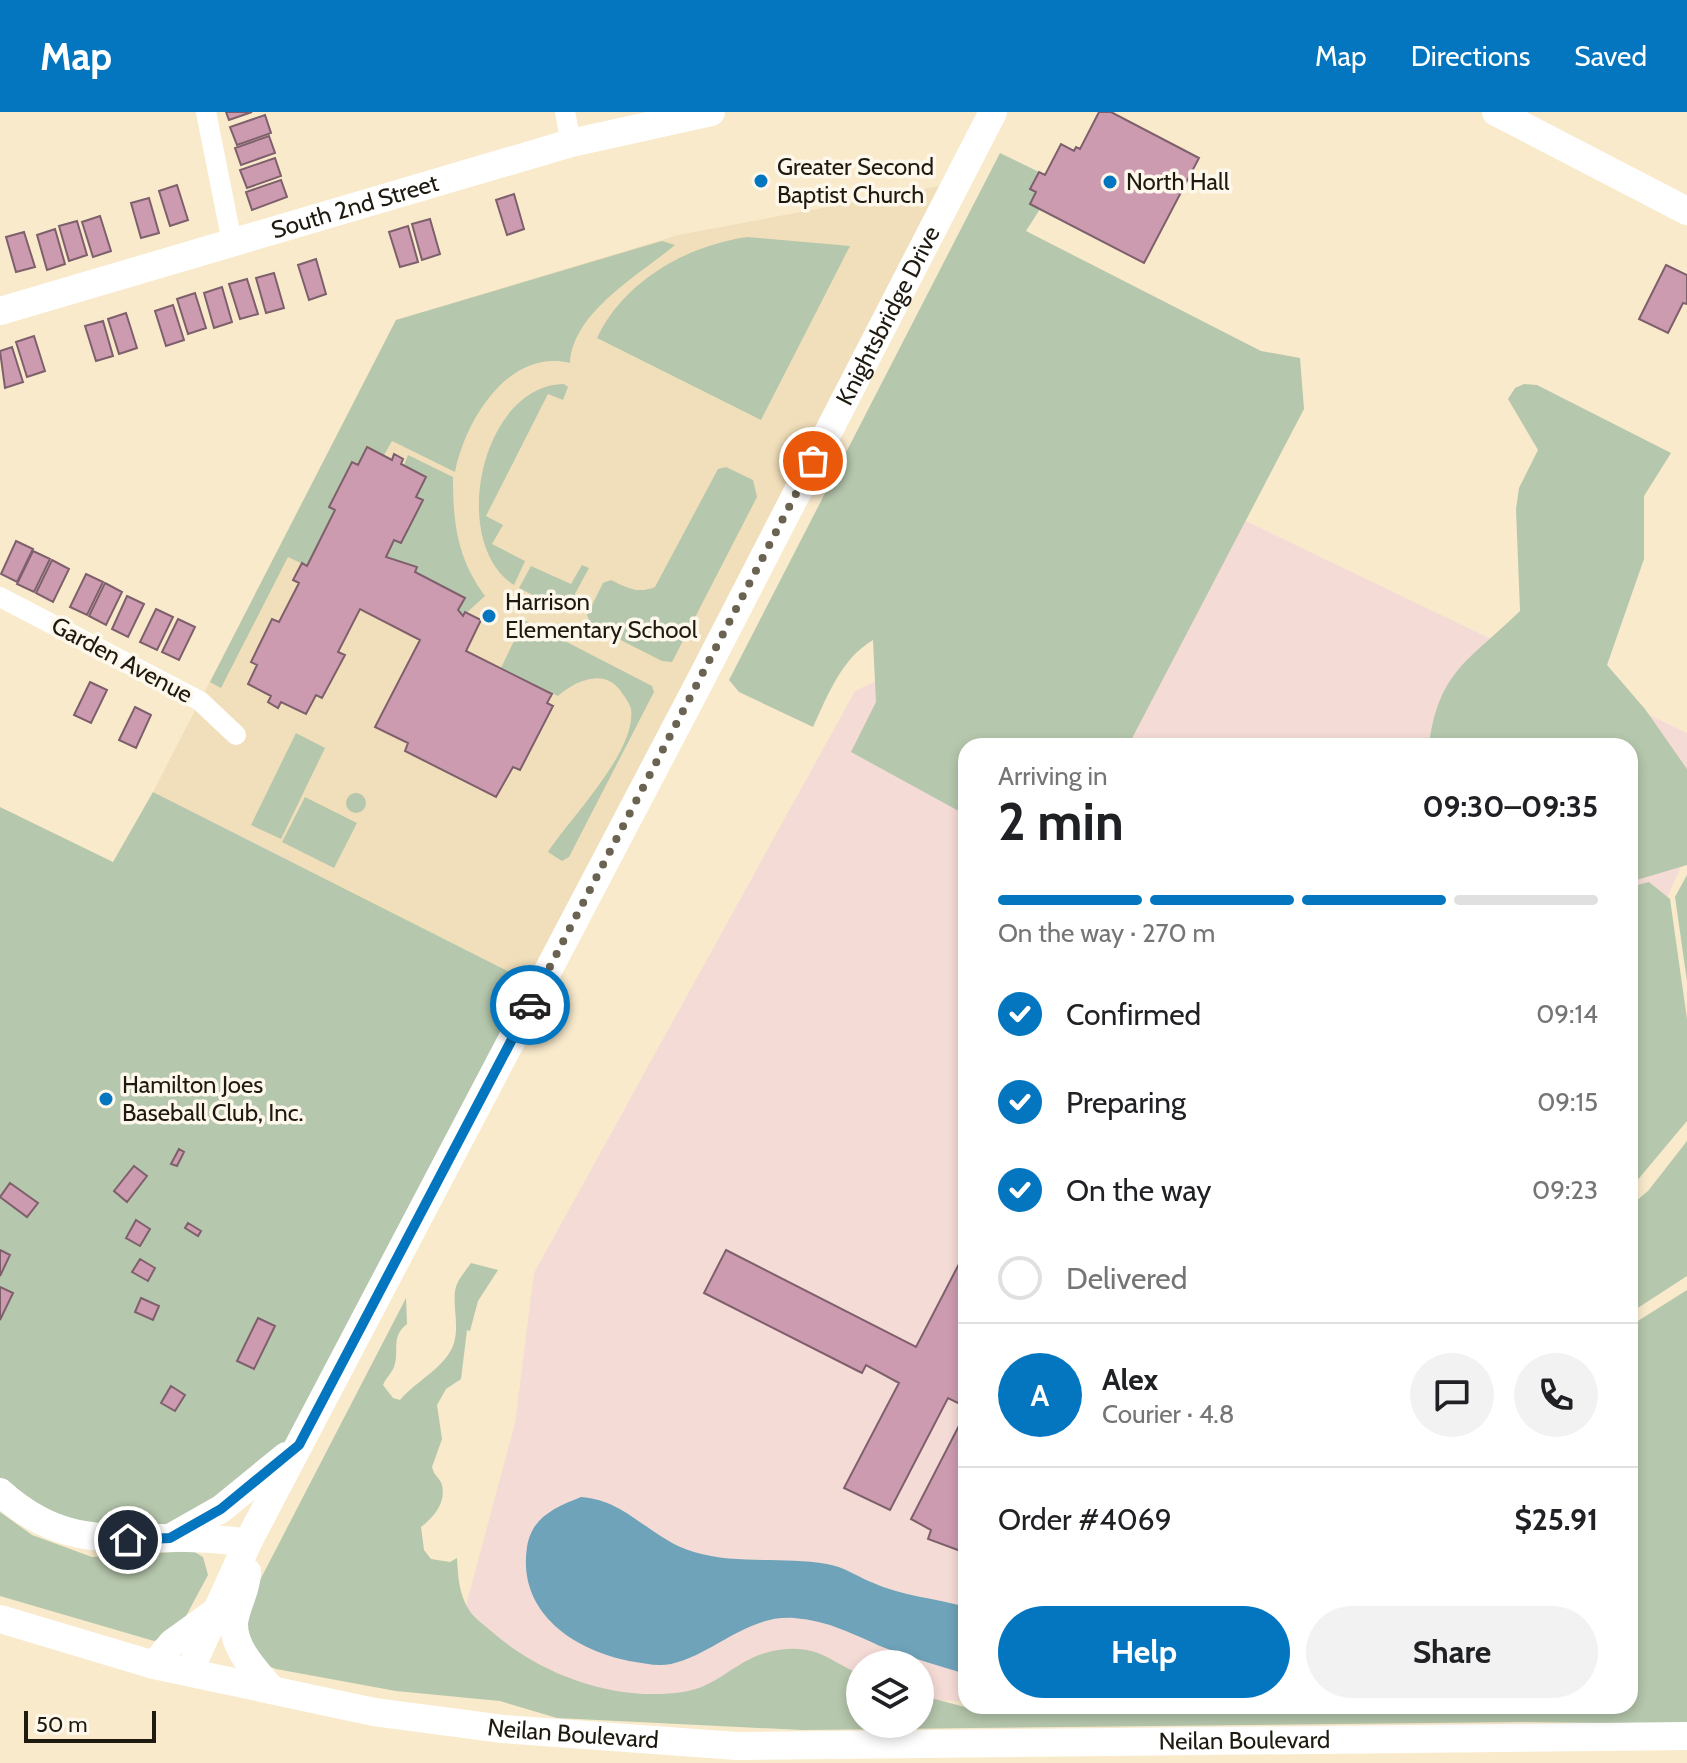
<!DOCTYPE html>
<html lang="en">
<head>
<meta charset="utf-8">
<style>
  body { margin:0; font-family:Cabin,sans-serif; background:#f2f2f2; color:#202124; height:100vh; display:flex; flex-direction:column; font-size:30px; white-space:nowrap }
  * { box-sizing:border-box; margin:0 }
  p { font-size:26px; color:#757577 }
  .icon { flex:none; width:44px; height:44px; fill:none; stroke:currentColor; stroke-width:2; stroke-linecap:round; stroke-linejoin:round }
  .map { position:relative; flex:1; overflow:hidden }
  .panel { position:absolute; left:958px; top:626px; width:680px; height:976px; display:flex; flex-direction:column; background:#fff; border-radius:24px; box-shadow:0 4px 12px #0003 }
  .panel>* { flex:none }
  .fabs { position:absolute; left:846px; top:1538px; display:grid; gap:16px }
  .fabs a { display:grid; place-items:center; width:88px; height:88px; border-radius:50%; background:#fff; box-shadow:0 4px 12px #0003; font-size:40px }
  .scale { position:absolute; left:24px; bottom:20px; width:132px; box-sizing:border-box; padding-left:8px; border:4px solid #1f1a10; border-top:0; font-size:22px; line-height:28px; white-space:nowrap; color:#1f1a10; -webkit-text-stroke:6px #fef8ec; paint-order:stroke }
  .pin { position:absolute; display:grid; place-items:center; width:68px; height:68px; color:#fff; margin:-34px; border:4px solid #fff; border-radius:50%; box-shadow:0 2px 8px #0007 }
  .courier { position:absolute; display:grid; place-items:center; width:80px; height:80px; margin:-40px; border:6px solid #0476c0; border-radius:50%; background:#fff; color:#222; box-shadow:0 2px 10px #0007 }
  .overview em { font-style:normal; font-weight:700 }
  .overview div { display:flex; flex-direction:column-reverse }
  .overview { display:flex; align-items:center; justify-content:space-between; height:136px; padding:0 40px }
  h1 { font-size:52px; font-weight:700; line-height:60px }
  .bar { display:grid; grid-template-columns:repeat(4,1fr); gap:12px 8px; align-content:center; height:96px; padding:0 40px }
  .bar i { height:10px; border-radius:6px; background:#e0e0e0 }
  .bar .active { background:#0476c0 }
  .bar p { grid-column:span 4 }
  .line { display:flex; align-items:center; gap:20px; padding:0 40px; border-top:2px solid #e0e0e0 }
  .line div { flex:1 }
  .round { display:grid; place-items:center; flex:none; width:84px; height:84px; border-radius:42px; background:#f2f2f2 }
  ol { padding:0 40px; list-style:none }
  li { display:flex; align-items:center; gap:24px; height:88px }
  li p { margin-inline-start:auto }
  li .icon { padding:8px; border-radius:50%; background:#0476c0; color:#fff; stroke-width:4 }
  li:last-child { color:#757577 }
  li i { width:44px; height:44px; border:4px solid #e0e0e0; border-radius:50% }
  .cta { display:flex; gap:16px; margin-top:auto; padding:16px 40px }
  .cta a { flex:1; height:92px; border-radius:48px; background:#0476c0; color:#fff; font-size:32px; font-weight:700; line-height:92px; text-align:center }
  .cta a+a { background:#f2f2f2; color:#202124 }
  header { display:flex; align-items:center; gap:48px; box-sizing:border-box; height:112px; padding:0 40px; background:#0476c0; color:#fff }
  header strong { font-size:38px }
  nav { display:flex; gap:44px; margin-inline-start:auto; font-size:28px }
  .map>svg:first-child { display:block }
  .built { fill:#f1dfbb }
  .industrial { fill:#f5dbd6 }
  .green { fill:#b5c7ac }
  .water { fill:#6ea3b9 }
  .building { fill:#cd9baf; stroke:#7e606c; stroke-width:2 }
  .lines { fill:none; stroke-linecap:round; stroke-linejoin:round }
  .street { stroke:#fff; stroke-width:20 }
  .secondary { stroke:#fff; stroke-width:28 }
  .done { stroke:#6b6352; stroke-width:8; stroke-dasharray:0 14.4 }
  .route { stroke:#0476c0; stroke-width:10 }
  .poi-dot { fill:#0476c0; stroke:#fef8ec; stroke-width:3 }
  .labels { text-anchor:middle; stroke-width:7; stroke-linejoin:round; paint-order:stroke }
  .poi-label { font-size:24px; fill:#1f1a10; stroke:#fef8ec; text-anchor:start }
  .street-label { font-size:24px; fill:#1f1a10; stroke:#fef8ec }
</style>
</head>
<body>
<header>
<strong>Map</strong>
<nav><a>Map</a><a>Directions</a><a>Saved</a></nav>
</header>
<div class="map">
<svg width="1687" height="1651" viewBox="0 0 1687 1651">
  <rect width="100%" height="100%" fill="#f9eacc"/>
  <path class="built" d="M956 71 539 875 153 680 396 208 678 123Z"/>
  <path class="industrial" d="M1227 400 1687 621V741L1630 869V634H966V1589L920 1588V1552H860V1587L538 1579 449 1557 515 1311 534 1161 855 579Z"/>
  <path class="green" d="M1000 41 1039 60 1031 77 1036 80 1040 97 1026 119 1261 239 1300 246 1304 297 1128 634H966V703L851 640 876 590 873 528C841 547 828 583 813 615L739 580 729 568Z
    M747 125 850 134 761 308 597 226C624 169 686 134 747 125Z
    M662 129 675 133C639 163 573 200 570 251 508 236 465 309 455 360L392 329 384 343 367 335 358 353 351 352 329 394 335 398 307 454 288 445 221 576 210 570 396 208Z
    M564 272 568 275 563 288 548 282 486 404 503 413 492 432 525 449 514 473C448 431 481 273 564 272Z
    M1524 272 1537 273 1671 341 1644 384V447L1607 553 1645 597 1687 657V753L1630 770V634H1429C1438 559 1470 548 1520 499L1516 397 1519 376 1538 338 1508 287 1515 276Z
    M408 343 453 365C453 411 457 446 485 484L463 504 458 498 464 486 415 460 416 455 386 445 394 428 401 431 423 388 416 385 404 353Z
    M726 355 753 368 757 385 672 550 662 549 591 513 587 503 603 471 611 468C627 476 638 482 655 475L718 357Z
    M582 453 589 456 569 493 558 496 519 476 531 454 571 472Z
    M524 508 652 574 654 580 569 745 562 749 548 740C570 706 637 639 631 597 630 592 625 585 622 581 606 555 576 568 558 584L501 556Z
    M296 621 325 636 281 727 251 713Z
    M153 680 539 875 299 1333 221 1397 128 1428 0 1380V695L113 750Z
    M346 691a10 10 0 1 1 20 0a10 10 0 1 1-20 0Z
    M305 685 357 711 334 756 282 730Z
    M1687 763V869L1675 785Z
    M1649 770 1670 787 1687 907V1009L1630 1077V775Z
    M1687 1029V1164L1630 1201V1094L1648 1079Z
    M471 1151 498 1158 478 1189 470 1219 467 1218 461 1267 446 1277 437 1293 442 1327 432 1355C434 1364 440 1366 442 1373 446 1391 434 1405 421 1415L424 1438 431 1447 450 1450 457 1446C458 1465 459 1482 469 1498 474 1506 484 1513 491 1519 541 1563 615 1590 683 1580 724 1574 739 1540 787 1537 822 1535 832 1551 860 1562V1612H920V1583L972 1597 1630 1594V1214L1687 1178V1612L1519 1610 802 1618 557 1606 500 1589 396 1579 276 1557 257 1550 243 1501 406 1186 407 1212C390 1225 400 1239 394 1255 391 1262 386 1266 383 1273L393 1286 400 1288C416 1269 443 1257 453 1234 461 1213 450 1188 457 1172 460 1165 467 1157 471 1151Z
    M0 1400 32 1423 92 1445 193 1439 203 1445 208 1463 178 1519 154 1529 0 1484Z"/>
  <path class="water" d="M581 1385C627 1388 650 1427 694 1440 737 1453 782 1444 827 1452 845 1455 856 1464 871 1470 901 1484 935 1486 966 1495V1562C939 1554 912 1546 885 1536 852 1522 830 1509 794 1506 746 1503 716 1541 671 1552 658 1555 643 1551 629 1549 574 1538 517 1501 527 1435 532 1405 554 1396 581 1385Z"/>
  <path class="building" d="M226 0H252L229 8Z
    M1099 0H1111L1199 46 1144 151 1030 92 1036 80 1030 77 1039 60 1045 63 1061 32 1074 39 1076 35 1080 37Z
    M265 3 271 21 237 33 230 15Z
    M269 24 275 41 241 53 235 36Z
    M275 46 281 64 247 76 240 58Z
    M281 68 287 85 252 98 246 80Z
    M177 73 188 108 170 114 159 79Z
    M514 82 524 117 507 123 496 88Z
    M149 86 159 121 141 126 131 91Z
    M100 104 111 139 93 145 82 110Z
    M430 107 440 142 422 148 412 112Z
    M77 109 87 143 69 149 59 114Z
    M408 114 418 150 400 155 389 120Z
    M55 117 65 152 47 158 37 123Z
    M24 120 35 155 16 160 6 125Z
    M316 147 326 182 309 188 298 153Z
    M1666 153 1687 163V192L1683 191 1668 221 1639 207Z
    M274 161 284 196 266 201 256 166Z
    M247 167 258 202 240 207 229 172Z
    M222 175 232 210 214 216 204 181Z
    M195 181 206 216 188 222 177 187Z
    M173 193 184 228 166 234 155 199Z
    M126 201 137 236 119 242 108 207Z
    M103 209 113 244 96 249 85 214Z
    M34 224 45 259 27 265 16 230Z
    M12 235 23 270 5 276 0 239Z
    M367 335 392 348 394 342 403 347 401 352 426 365 416 385 423 388 401 431 394 428 386 445 417 455 415 460 465 486 458 498 463 504 465 500 481 508 466 539 552 582 547 591 553 594 520 658 513 655 496 685 405 639 408 631 375 615 420 528 360 497 338 540 345 543 322 586 316 583 306 602 281 590 278 596 268 590 271 584 248 572 257 553 251 550 272 507 279 510 299 471 293 468 302 451 307 454 335 398 329 395 352 350 358 353Z
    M16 429 33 437 17 470 1 462Z
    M33 439 50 447 34 480 17 472Z
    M52 448 69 457 53 490 36 481Z
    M86 462 103 470 87 503 70 495Z
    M105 471 122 480 106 513 89 504Z
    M127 484 144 492 128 525 112 517Z
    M156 497 173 505 157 538 140 530Z
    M178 507 195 515 179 548 162 540Z
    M90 570 107 578 91 611 74 603Z
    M135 595 151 603 136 636 119 628Z
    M179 1037 184 1040 177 1054 171 1052Z
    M134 1054 147 1064 127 1090 114 1079Z
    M10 1071 38 1091 27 1105 0 1085Z
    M136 1108 150 1117 140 1134 126 1126Z
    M188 1111 201 1119 198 1124 185 1116Z
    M0 1138 10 1143 0 1164Z
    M726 1138 916 1235 960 1150 966 1152V1295L948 1286 890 1398 844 1376 899 1271 866 1253 862 1261 858 1259 704 1181Z
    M140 1147 155 1156 148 1169 132 1160Z
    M0 1175 13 1181 0 1208Z
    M141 1186 159 1194 153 1208 135 1200Z
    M258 1206 275 1214 254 1257 237 1249Z
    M171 1274 185 1283 175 1299 161 1291Z
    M966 1300V1441L928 1427 931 1418 911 1407Z"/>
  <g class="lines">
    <path class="street" d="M206 0 232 130
      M565 0 571 31
      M0 485 200 589 236 623"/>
    <g class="secondary">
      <path d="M1496 0 1687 99"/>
      <path id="s1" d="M0 199 571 31 711 0"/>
      <path d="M0 1380C54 1429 98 1427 167 1426 194 1425 221 1428 248 1430"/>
      <path d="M170 1426 221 1397 286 1344"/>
      <path d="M247 1460C247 1478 236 1493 234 1511 233 1537 257 1560 272 1578"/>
      <path id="s2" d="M0 1507 154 1553 374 1600 503 1617 737 1634 1687 1624"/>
      <path d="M154 1553 172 1531 215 1500"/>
      <path id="s3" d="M189 1560 248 1430 698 573 993 0"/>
    </g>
  </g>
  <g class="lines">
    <path class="done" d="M530 893 813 349"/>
    <path class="route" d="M128 1428 170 1426 221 1397 299 1333 530 893"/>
  </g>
  <g class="poi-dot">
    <circle cx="761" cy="69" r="8"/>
    <circle cx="1110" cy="70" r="8"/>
    <circle cx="489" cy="504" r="8"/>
    <circle cx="106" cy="987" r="8"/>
  </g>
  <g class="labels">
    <g class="poi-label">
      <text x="777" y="63">Greater Second<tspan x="777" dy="28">Baptist Church</tspan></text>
      <text x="1126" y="78">North Hall</text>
      <text x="505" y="498">Harrison<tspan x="505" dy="28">Elementary School</tspan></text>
      <text x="122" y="981">Hamilton Joes<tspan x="122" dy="28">Baseball Club, Inc.</tspan></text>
    </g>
    <g class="street-label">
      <text dy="8" stroke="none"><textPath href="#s1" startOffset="370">South 2nd Street</textPath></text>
      <text dy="8" stroke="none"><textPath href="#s3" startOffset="1526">Knightsbridge Drive</textPath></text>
      <text transform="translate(122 548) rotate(28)" y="8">Garden Avenue</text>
      <text dy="8" stroke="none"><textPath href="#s2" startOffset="586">Neilan Boulevard</textPath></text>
      <text dy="8" stroke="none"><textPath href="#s2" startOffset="1258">Neilan Boulevard</textPath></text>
    </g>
  </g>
</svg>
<div class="fabs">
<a><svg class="icon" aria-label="layers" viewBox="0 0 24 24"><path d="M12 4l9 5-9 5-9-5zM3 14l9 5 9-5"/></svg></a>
</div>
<div class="scale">50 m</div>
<div class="pin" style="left:813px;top:349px;background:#ea580c"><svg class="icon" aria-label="bag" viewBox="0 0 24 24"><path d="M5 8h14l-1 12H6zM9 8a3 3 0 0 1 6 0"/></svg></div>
<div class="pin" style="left:128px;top:1428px;background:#1f2937"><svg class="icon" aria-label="home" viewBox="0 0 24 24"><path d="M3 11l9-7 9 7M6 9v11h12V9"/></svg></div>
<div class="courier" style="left:530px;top:893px"><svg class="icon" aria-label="car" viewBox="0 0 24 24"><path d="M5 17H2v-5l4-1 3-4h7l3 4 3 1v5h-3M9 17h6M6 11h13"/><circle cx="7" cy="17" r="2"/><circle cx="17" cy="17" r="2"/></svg></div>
<section class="panel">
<div class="overview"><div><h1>2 min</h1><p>Arriving in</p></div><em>09:30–09:35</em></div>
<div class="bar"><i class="active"></i><i class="active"></i><i class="active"></i><i></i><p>On the way · 270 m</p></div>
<ol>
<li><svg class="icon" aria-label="check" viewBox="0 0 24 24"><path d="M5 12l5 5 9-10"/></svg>Confirmed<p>09:14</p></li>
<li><svg class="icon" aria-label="check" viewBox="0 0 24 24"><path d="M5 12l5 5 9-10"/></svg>Preparing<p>09:15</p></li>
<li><svg class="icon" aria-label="check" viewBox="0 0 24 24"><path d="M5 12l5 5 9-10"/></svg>On the way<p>09:23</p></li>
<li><i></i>Delivered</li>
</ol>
<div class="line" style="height:144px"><b class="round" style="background:#0476c0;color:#fff">A</b><div><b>Alex</b><p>Courier · 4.8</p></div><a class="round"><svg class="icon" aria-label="chat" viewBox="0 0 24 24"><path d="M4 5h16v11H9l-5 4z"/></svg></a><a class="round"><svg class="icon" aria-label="phone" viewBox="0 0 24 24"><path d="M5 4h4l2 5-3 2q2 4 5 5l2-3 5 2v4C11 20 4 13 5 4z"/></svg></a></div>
<div class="line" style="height:104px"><div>Order #4069</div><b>$25.91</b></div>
<div class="cta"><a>Help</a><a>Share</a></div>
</section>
</div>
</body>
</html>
